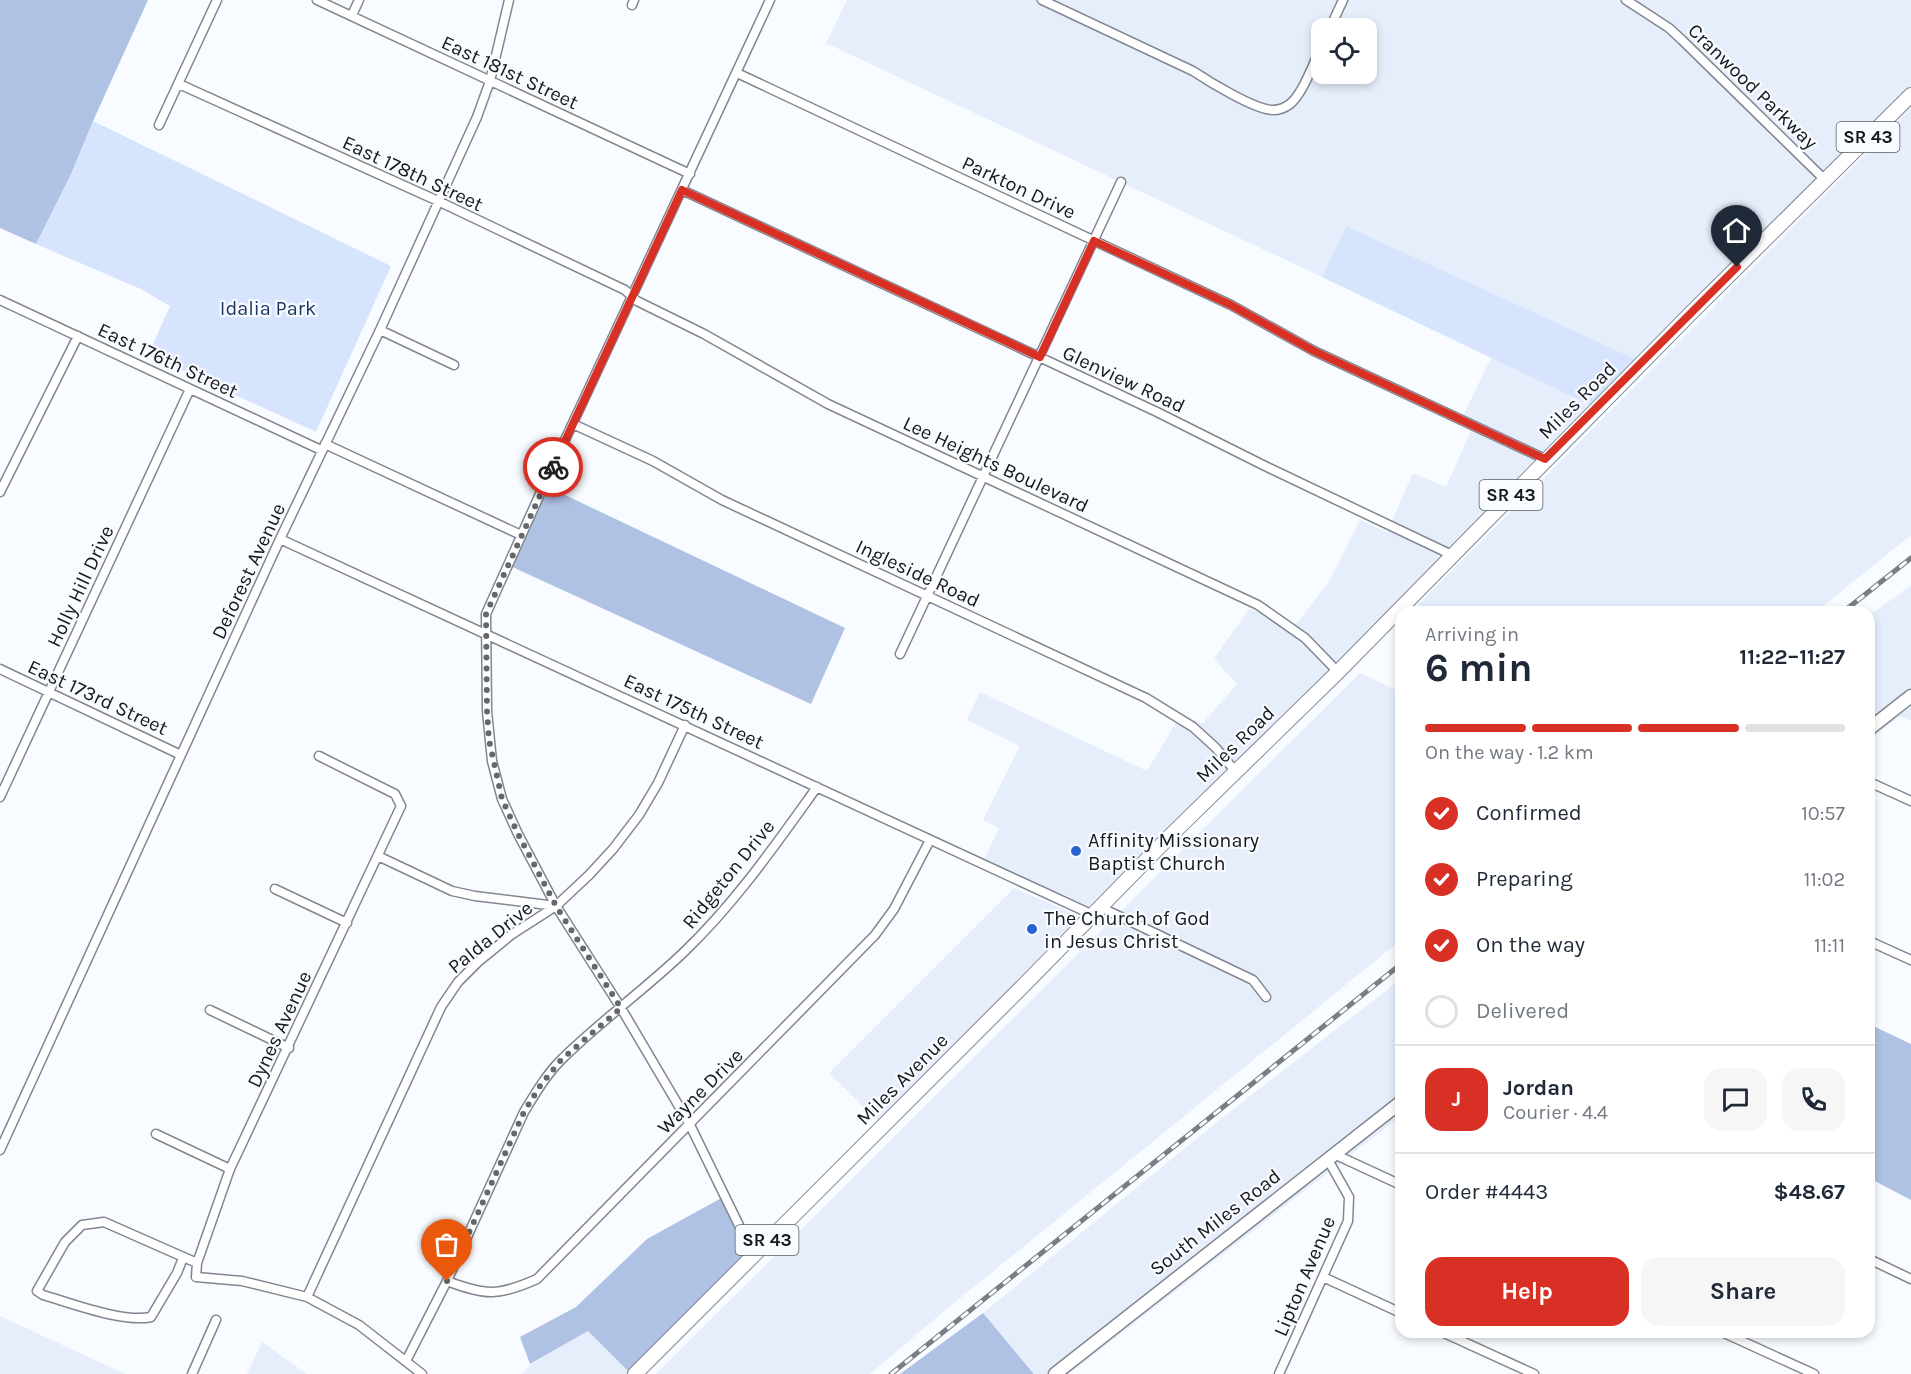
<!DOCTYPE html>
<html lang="en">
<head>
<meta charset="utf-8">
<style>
  body { margin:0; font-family:Karla,sans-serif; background:#f6f6f7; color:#1f2937; height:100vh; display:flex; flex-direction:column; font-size:22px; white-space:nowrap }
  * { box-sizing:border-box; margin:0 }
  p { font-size:20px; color:#747a83 }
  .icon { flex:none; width:33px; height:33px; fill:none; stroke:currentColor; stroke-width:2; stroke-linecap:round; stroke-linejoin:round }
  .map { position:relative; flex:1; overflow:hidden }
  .side { position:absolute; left:1395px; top:606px; width:480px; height:732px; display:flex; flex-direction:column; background:#fff; border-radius:18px; box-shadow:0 3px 9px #0003 }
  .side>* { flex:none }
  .fabs { position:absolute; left:1311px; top:18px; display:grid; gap:12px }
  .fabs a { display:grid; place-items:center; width:66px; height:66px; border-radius:12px; background:#fff; box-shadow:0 3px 9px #0003; font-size:30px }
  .pin { position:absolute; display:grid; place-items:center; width:51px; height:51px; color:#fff; margin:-62px -26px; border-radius:50% 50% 50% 0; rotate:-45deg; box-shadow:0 0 6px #0007 }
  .pin .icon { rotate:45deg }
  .courier { position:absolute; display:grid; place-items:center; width:60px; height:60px; margin:-30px; border:4px solid #d93025; border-radius:50%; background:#fff; color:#222; box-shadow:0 2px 8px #0007 }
  .headline em { font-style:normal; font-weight:700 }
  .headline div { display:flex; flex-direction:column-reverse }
  .headline { display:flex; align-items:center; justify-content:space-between; height:102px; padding:0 30px }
  h1 { font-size:39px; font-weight:700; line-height:45px }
  .bar { display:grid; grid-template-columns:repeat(4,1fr); gap:9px 6px; align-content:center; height:72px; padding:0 30px }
  .bar i { height:8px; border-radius:4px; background:#e0e1e3 }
  .bar .on { background:#d93025 }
  .bar p { grid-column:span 4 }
  .line { display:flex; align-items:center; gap:15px; padding:0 30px; border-top:2px solid #e0e1e3 }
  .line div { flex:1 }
  .round { display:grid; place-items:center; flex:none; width:63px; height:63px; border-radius:18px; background:#f6f6f7 }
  ol { padding:0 30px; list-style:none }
  li { display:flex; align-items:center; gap:18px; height:66px }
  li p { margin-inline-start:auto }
  li .icon { padding:6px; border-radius:50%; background:#d93025; color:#fff; stroke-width:4 }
  li:last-child { color:#747a83 }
  li i { width:33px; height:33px; border:3px solid #e0e1e3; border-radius:50% }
  .primary-button { display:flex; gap:12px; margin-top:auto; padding:12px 30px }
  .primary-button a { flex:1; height:69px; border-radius:18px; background:#d93025; color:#fff; font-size:24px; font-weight:700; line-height:69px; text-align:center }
  .primary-button a+a { background:#f6f6f7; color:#1f2937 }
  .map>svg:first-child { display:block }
  .built { fill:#e6eefc; fill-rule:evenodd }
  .green { fill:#d6e4fd }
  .forest { fill:#afc2e4 }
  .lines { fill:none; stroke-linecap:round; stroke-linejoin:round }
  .street-casing { stroke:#818790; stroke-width:11 }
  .secondary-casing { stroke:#818790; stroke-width:15 }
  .primary-casing { stroke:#818790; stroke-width:16 }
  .street { stroke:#fff; stroke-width:8 }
  .secondary { stroke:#fff; stroke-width:12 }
  .primary { stroke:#fff; stroke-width:14 }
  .rail-casing { stroke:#7a7d81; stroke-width:5 }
  .rail { stroke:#f8fbff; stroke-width:3; stroke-dasharray:9; stroke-linecap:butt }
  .done { stroke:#65676b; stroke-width:6; stroke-dasharray:0 10.8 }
  .route { stroke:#d93025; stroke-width:8 }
  .poi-dot { fill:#2862d0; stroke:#f8fbff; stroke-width:2 }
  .labels { text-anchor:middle; stroke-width:4.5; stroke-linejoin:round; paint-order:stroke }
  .shield { fill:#f8fbff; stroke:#5a5c60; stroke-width:1.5 }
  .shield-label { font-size:18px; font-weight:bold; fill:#16181c }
  .street-label { font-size:20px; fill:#16181c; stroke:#f8fbff }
  .park-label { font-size:20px; fill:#1c345f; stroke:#f8fbff }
  .poi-label { font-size:20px; fill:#16181c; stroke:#f8fbff; text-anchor:start }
</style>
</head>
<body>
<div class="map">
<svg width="1911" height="1374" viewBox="0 0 1911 1374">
  <rect width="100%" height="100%" fill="#f8fbff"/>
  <path class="built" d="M847 0H1911V95L1642 362 1346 226 1322 277 826 43ZM1322 28H1366V74H1322Z
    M1911 108V535L1816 612H1411Z
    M1492 356 1596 408 1093 915 982 864 999 828 983 820 1020 746 967 720 980 692 1147 771 1182 713 1202 724 1237 684 1214 659 1249 609 1296 624 1330 580 1360 520 1387 532 1413 473 1446 487 1473 426 1461 420Z
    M1911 585V721L1900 716 1869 741V616Z
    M1360 673 1401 692V940L943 1312 870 1374H656Z
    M1014 888 1081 917 880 1123 829 1073Z
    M1401 979V1116L1069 1374H1035L983 1313 1222 1118Z
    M0 1316 125 1374H0Z
    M588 1331 631 1374H522L531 1364Z
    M262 1342 307 1374H247Z"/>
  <path class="green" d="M93 121 391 266 316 432 148 355 170 306 141 289 36 244 71 174Z
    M1346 226 1642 362 1596 408 1322 277Z"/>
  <path class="forest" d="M0 0H148L93 121 71 174 36 244 0 228Z
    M544 485 845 628 811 704 508 565Z
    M1869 1024 1911 1044V1200L1869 1178Z
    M725 1196 753 1254 631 1374 588 1331 530 1364 520 1337 576 1307 647 1239Z
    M983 1313 1034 1374H900Z"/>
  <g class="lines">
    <defs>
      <path id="street" d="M317 0 690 174
        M1042 0 1193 71C1208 81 1255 110 1273 110 1279 110 1286 107 1290 104 1303 94 1314 61 1322 46
        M1626 0 1669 28 1682 40 1824 179
        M632 5 634 0
        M352 15 359 0
        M1330 28 1343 0
        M737 73 1231 305 1314 351 1545 459
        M179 84 438 201 625 290 637 301 704 334 828 404 1258 605 1305 638 1338 672
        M159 125 217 0
        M682 190 1157 412 1265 466 1452 555
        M0 300 321 450
        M380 330 454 365
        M573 424 653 461 722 500 1146 698 1193 727 1216 748 1235 771
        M325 444 521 535
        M0 492 78 336
        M280 539 1093 915
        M900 654 1121 182
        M0 669 181 755
        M319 756 395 794 401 806 230 1169 197 1263 196 1277 242 1281 307 1297 359 1325 422 1374
        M1869 782 1911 801
        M0 797 190 389
        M378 856 452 891 475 896 556 906
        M275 889 347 923
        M1100 907 1253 980 1266 997
        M1869 941 1911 960
        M210 1010 289 1048
        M156 1134 230 1169
        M0 1150 280 539 380 330 477 117 490 81 509 0
        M1334 1154 1401 1185
        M753 1254 690 1125 621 1008 556 906 518 834 502 799 492 761 487 711 486 614 544 485 770 0
        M183 1258 177 1273 151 1317C123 1323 71 1303 43 1295L37 1291 65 1242 82 1225 104 1222 197 1263
        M1869 1259 1911 1279
        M1323 1277 1401 1313
        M447 1281C486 1296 499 1296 537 1279L875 935 894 909 930 840
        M307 1297 441 1007 458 982 478 962 511 935 556 906 589 875 613 849 639 815 658 783 685 725
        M1442 1332 1534 1374
        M1722 1332 1814 1374
        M406 1361 447 1281 524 1112C535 1094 546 1075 561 1060 600 1021 646 989 685 951 736 902 776 844 817 787
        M192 1374 216 1320
        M1279 1374 1348 1221 1349 1197 1327 1158"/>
      <path id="secondary" d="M1869 729 1911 696
        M1055 1374 1401 1102"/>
      <path id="primary" d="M635 1374 1021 988 1170 836 1338 672 1689 315 1911 95"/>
    </defs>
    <use href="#street" class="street-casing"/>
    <use href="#secondary" class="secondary-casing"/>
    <use href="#primary" class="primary-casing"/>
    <use href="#street" class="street"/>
    <use href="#secondary" class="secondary"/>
    <use href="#primary" class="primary"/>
    <defs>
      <path id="rail" d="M1843 612 1911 558
        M891 1374 1401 964"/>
    </defs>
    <use href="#rail" class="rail-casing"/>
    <use href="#rail" class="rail"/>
  </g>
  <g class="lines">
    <path class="done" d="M447 1281 524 1112 540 1086 561 1060 621 1008 556 906 518 834 502 799 489 740 487 711 486 614 553 467"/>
    <path class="route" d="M553 467 682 190 1040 357 1094 241 1231 305 1314 351 1545 459 1737 267"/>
  </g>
  <g class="poi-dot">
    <circle cx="1076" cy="851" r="6"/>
    <circle cx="1032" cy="929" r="6"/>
  </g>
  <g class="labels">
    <g class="shield">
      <rect x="1836.5" y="122" width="63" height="30" rx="4.5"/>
      <rect x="1479.5" y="480" width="63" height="30" rx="4.5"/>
      <rect x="735.5" y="1225" width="63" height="30" rx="4.5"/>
    </g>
    <g class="shield-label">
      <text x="1868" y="143">SR 43</text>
      <text x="1511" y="501">SR 43</text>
      <text x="767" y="1246">SR 43</text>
    </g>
    <g class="street-label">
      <text transform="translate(510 72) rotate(25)" y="7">East 181st Street</text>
      <text transform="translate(1753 86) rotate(44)" y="7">Cranwood Parkway</text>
      <text transform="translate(413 173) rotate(25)" y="7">East 178th Street</text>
      <text transform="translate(1019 187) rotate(25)" y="7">Parkton Drive</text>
      <text transform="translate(168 360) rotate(25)" y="7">East 176th Street</text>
      <text transform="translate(1124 379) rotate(25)" y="7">Glenview Road</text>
      <text transform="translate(1577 400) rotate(-45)" y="7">Miles Road</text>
      <text transform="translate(996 464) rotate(25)" y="7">Lee Heights Boulevard</text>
      <text transform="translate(248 571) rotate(-65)" y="7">Deforest Avenue</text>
      <text transform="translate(918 573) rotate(25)" y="7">Ingleside Road</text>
      <text transform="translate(80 586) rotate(-65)" y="7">Holly Hill Drive</text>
      <text transform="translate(98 697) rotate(25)" y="7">East 173rd Street</text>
      <text transform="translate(694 711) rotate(25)" y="7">East 175th Street</text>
      <text transform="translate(1235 744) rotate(-44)" y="7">Miles Road</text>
      <text transform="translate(728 874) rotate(-51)" y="7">Ridgeton Drive</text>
      <text transform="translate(490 937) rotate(-39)" y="7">Palda Drive</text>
      <text transform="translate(279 1029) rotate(-65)" y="7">Dynes Avenue</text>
      <text transform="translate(902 1079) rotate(-45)" y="7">Miles Avenue</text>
      <text transform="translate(700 1091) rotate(-45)" y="7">Wayne Drive</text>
      <text transform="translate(1215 1222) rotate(-38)" y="7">South Miles Road</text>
      <text transform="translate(1304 1276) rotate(-67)" y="7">Lipton Avenue</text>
    </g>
    <g class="park-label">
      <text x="268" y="315">Idalia Park</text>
    </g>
    <g class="poi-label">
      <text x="1088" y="847">Affinity Missionary<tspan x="1088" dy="23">Baptist Church</tspan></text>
      <text x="1044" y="925">The Church of God<tspan x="1044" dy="23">in Jesus Christ</tspan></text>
    </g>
  </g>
</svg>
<div class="fabs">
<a><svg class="icon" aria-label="locate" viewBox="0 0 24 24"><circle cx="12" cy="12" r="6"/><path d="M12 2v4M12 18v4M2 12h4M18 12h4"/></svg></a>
</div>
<div class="pin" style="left:447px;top:1281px;background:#ea580c"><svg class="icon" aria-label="bag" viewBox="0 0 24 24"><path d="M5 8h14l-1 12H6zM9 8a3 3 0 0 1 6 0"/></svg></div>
<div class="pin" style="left:1737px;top:267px;background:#1f2937"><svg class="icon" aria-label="home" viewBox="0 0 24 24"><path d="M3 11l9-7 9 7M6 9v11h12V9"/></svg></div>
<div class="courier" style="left:553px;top:467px"><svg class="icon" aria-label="bike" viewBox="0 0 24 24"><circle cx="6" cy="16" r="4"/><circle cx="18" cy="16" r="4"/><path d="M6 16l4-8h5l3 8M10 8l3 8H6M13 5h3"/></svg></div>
<section class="side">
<div class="headline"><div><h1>6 min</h1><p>Arriving in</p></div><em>11:22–11:27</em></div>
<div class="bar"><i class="on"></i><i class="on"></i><i class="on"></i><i></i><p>On the way · 1.2 km</p></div>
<ol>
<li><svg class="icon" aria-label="check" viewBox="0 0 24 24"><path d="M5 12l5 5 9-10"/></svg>Confirmed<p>10:57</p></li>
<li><svg class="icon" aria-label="check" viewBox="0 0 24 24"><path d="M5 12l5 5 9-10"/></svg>Preparing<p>11:02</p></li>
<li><svg class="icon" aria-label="check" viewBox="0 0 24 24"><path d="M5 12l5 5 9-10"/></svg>On the way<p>11:11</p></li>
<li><i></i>Delivered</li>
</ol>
<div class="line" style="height:108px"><b class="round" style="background:#d93025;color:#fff">J</b><div><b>Jordan</b><p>Courier · 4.4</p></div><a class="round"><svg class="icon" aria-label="chat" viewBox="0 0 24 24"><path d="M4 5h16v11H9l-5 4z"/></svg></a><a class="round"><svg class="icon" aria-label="phone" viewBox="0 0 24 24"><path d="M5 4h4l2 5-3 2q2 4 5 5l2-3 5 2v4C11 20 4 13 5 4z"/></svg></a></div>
<div class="line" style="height:78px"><div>Order #4443</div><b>$48.67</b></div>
<div class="primary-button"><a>Help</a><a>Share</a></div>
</section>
</div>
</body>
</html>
